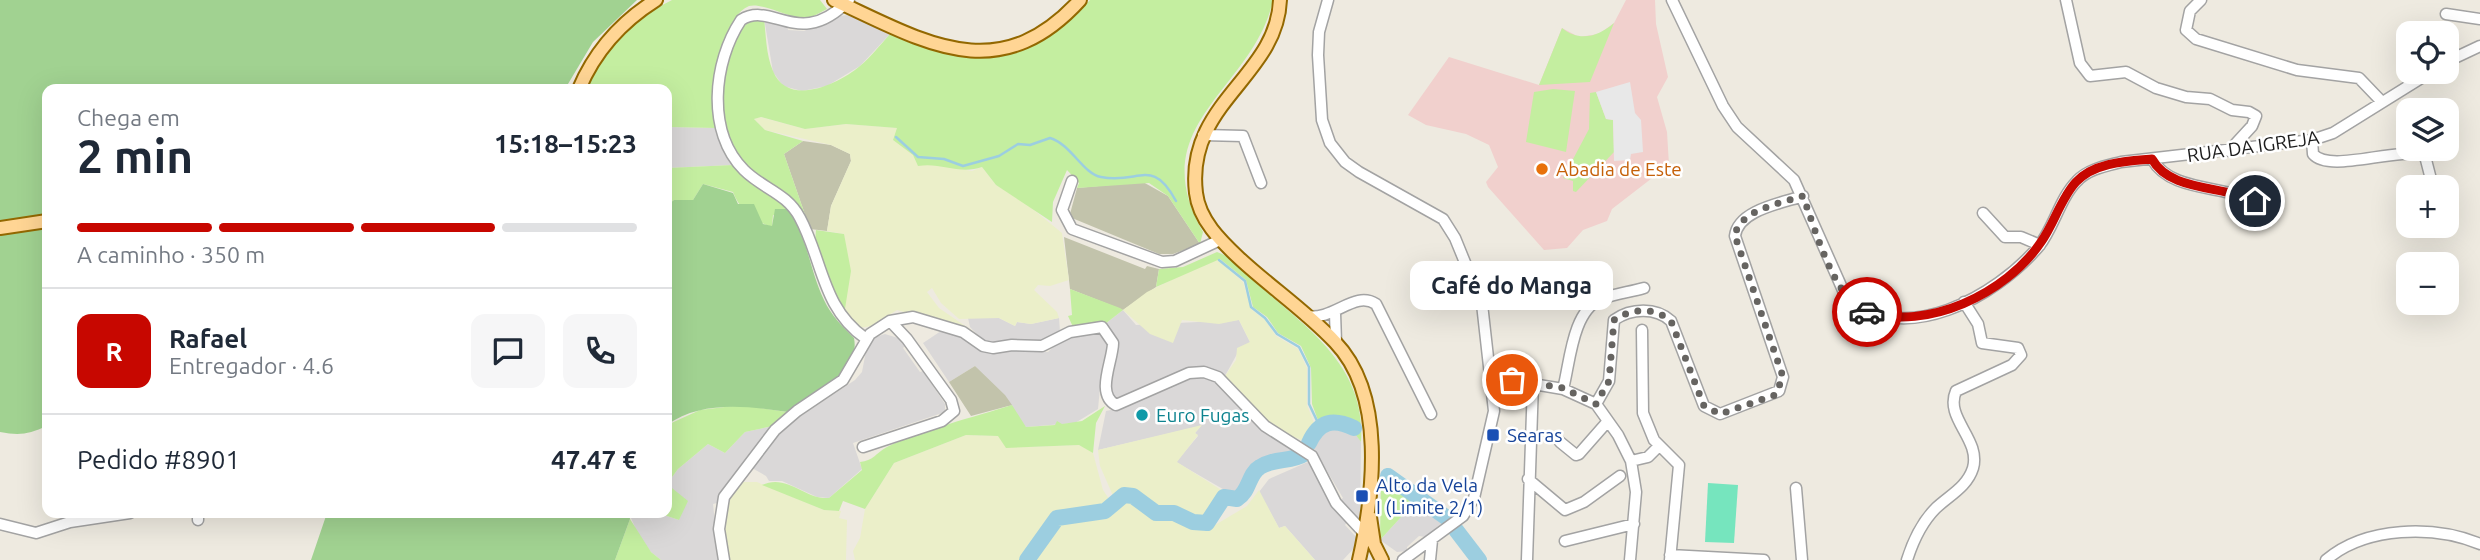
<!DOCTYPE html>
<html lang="pt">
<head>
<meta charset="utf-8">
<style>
  body { margin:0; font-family:Ubuntu,sans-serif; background:#f6f6f7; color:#1f2937; height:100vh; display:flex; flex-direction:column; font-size:26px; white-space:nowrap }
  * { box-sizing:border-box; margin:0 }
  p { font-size:23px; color:#747a83 }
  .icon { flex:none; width:38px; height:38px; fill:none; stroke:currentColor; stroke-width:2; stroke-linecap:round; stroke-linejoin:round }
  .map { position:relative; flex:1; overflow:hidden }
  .drawer { position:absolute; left:42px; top:84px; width:630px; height:434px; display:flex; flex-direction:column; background:#fff; border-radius:14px; box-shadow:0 7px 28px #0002 }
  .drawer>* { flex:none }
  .tools { position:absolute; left:2396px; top:21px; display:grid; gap:14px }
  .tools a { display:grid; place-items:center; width:63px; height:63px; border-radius:14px; background:#fff; box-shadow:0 7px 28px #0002; font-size:35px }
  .pin { position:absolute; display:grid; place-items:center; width:60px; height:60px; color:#fff; margin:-30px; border:4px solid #fff; border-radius:50%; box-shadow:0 2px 7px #0007 }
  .courier { position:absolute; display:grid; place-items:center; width:70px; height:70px; margin:-35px; border:5px solid #c70700; border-radius:50%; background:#fff; color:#222; box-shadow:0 2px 9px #0007 }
  .bubble { position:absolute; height:49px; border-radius:14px; background:#fff; box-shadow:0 7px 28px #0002; font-size:23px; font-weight:700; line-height:49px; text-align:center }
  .headline em { font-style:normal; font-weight:700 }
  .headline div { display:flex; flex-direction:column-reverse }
  .headline { display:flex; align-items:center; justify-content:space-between; height:119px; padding:0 35px }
  h1 { font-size:46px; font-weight:700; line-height:52px }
  .bar { display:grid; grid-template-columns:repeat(4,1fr); gap:10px 7px; align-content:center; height:84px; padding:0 35px }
  .bar i { height:9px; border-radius:5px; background:#e0e1e3 }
  .bar .active { background:#c70700 }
  .bar p { grid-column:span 4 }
  .line { display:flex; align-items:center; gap:18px; padding:0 35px; border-top:2px solid #e0e1e3 }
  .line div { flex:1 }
  .round { display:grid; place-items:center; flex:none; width:74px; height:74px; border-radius:14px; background:#f6f6f7 }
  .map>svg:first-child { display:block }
  .residential { fill:#dad8d8 }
  .commercial { fill:#f1d0cd }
  .construction { fill:#c2c3ab }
  .farmland { fill:#ebefc9 }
  .grass { fill:#c4eea0 }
  .forest { fill:#a1d291 }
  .pitch { fill:#76e5be }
  .parking { fill:#e8e8e8 }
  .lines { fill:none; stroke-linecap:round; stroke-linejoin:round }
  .stream { stroke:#9ccee0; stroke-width:2.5 }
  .river { stroke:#9ccee0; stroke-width:16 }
  .minor-casing { stroke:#a3a3a3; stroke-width:13 }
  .major-casing { stroke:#936800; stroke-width:16 }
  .minor { stroke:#fff; stroke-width:10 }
  .major { stroke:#ffd594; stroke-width:12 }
  .done { stroke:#666461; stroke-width:7; stroke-dasharray:0 12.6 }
  .route { stroke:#c70700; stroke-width:9 }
  .food-dot { fill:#e8710a; stroke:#fff; stroke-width:2.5 }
  .culture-dot { fill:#0f9aa8; stroke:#fff; stroke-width:2.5 }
  .transit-dot { fill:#1a4fb4; stroke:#fff; stroke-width:2.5 }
  .labels { text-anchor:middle; stroke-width:5; stroke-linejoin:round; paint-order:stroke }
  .street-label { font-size:19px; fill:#1c1c1c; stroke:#fff }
  .food-label { font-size:19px; fill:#c56008; stroke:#fff; text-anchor:start }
  .culture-label { font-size:19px; fill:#0d838f; stroke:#fff; text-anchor:start }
  .transit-label { font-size:19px; fill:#164399; stroke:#fff; text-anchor:start }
</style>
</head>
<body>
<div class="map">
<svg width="2480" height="560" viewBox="0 0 2480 560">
  <rect width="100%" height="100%" fill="#eeeae0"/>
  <path class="residential" d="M849 15 890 34 860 66 827 86 802 91 783 86 773 72 764 18 787 26 788 30 804 31 837 16Z
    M667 127 717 128 733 165 667 168Z
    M1123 310 1136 325 1239 320 1250 342 1237 354 1225 376 1212 370 1117 402 1109 395 1116 342 1105 324Z
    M968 318H999L1015 326 1017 322 1031 324 1059 318 1060 332 1052 340 1023 345 1008 340 988 346 970 327Z
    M941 331 965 337 986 352 1008 349 1048 352 1062 338 1101 331 1110 341 1101 377 1098 409 1075 423 1026 427 975 366 949 382 923 343Z
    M885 334 898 338 905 346 903 348 920 372 923 371 945 404V412L853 443 862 469 829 498 817 497 782 481H769L766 476 752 468 786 426 855 380 862 372 866 351 873 338Z
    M1188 377H1207L1215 380 1301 453 1281 455 1255 465 1244 489 1235 496 1176 462 1198 436 1195 433 1201 426 1098 450 1106 411 1121 408Z
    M1331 425 1354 431 1361 442 1360 521 1357 523 1338 501 1343 498 1311 444 1319 430Z
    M773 426 740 471 722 490 717 503 713 504 719 560H661L651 552 639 537 629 513H658L679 520 667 484 678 469 708 444 725 453 745 432Z
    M1310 461 1348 521 1345 525 1357 538 1355 547 1343 560H1315L1285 526 1279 528 1259 492 1269 479Z
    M1413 504 1443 522 1425 537 1419 536 1407 547V551L1397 552 1380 540Z"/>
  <path class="commercial" d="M1626 0H1655L1656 24 1668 77 1657 97 1667 132 1669 165 1612 209 1607 221 1583 230 1567 248 1544 250 1488 187 1486 182 1498 167 1489 145 1466 134 1426 125 1408 115 1449 57 1539 85 1562 28 1579 37 1599 34 1614 23Z"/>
  <path class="construction" d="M803 141 831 145 850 154 851 161 831 206 827 231 810 229 784 154Z
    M1143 182 1168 196 1200 244 1173 254H1159L1072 218 1070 214 1077 188Z
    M1064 237 1145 269 1147 266 1159 269 1156 287 1123 310 1070 289Z
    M975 366 1005 395 1012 405 971 416 949 382Z"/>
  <path class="farmland" d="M760 117 805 129 846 124 898 128 893 140 913 155 918 165 930 164 972 171 982 167 996 185 1024 202 1062 233 1069 280 1050 286 1038 285 1034 290 1057 312 1059 318 1031 324 1017 322 1015 326 999 318 959 319 941 303 932 288 927 292 939 308 974 332 897 310 872 326 859 328 844 315V234L827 231 831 206 851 161 850 154 831 145 765 130 754 119Z
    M1216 258 1243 282 1251 309 1265 320 1276 336 1298 349 1307 368V405L1314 423 1306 442 1277 430 1259 415 1225 376 1236 360 1237 348 1250 342 1239 320 1219 324 1182 320 1173 343 1150 334 1123 310 1147 292Z
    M1202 425 1195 433 1198 435 1177 462 1226 493 1222 495 1206 521 1151 508 1132 493 1125 492 1114 498 1100 466 1098 450Z
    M966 435 998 436 1028 447 1079 445 1086 448 1093 453 1103 490 1111 502 1100 509 1057 516 1024 560H855L853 551 860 538 865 509 894 463Z
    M743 482H757L824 510 841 511 839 518 847 520 846 560H728L723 539 725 506 731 493Z
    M1259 490 1279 528 1285 526 1315 560H1032L1059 523 1108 514 1124 499 1134 502 1155 515 1171 516 1205 531 1247 506Z"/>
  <path class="grass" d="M672 0H820L827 9 808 19C791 19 762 2 749 6 720 17 710 102 717 128L667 127V89H587C605 50 633 19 672 0Z
    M1090 0H1273C1254 90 1141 124 1203 232L1200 244 1168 196 1149 183 1077 188 1079 183 1067 170 1053 202 1052 222 996 185 982 167C959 175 941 162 918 166L913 155 893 140 897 128 846 124 805 129 761 117 754 119 765 130 803 141 784 154 810 229C800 210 791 197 772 185 765 180 755 176 749 170 718 137 717 95 731 54 739 31 738 23 764 18 766 35 766 55 773 71 788 108 839 84 860 66 871 57 880 45 890 34 966 70 1031 63 1090 0Z
    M1614 23 1590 82 1539 85 1562 28C1579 42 1598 37 1614 23Z
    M1553 89 1575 91 1566 152 1526 142 1534 92Z
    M1596 92 1606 119 1613 120 1614 152 1576 192 1573 191V181L1563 178 1589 129 1590 93Z
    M733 165C752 187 782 195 797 221L773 215 772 227C755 222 739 209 733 192L703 184 693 200H674L667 205V168Z
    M816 230 844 234 851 271 844 315 815 243Z
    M1217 252C1234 257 1249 278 1263 289 1314 333 1366 370 1361 442L1353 431 1355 426C1343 419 1332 418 1319 423L1312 404 1311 368 1301 346 1278 333 1267 317 1253 307 1246 280 1220 259 1156 287 1159 269 1183 267Z
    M1070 289 1120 308 1123 310 1105 324 1096 322 1073 327 1068 316 1072 315Z
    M741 405 787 412 773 426 745 432 725 453 708 444 678 469 667 484 688 501 679 520 658 513H667V425L700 410Z
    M1012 405 1026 427 1055 425 1057 421 1062 424 1082 421 1105 406 1096 423 1093 453 1079 445 1006 448 998 436 966 435 894 463 865 509 843 501 839 511 824 510 762 485C787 473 805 500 829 498L862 470 860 462C873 461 876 453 887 447 922 430 974 417 1012 405Z
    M1381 473 1445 520 1443 522 1413 504 1380 540Z
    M630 519 651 552 661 560H615Z"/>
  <path class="forest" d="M0 0H637L593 42 565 89H47V426C29 434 20 436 0 432Z
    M703 184 733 193 738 204H754L763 224 772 226 775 209H787C808 236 809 269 824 300 831 315 842 326 854 338 861 375 813 395 788 412 748 406 701 400 667 425V205L674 200H693Z
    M327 513H629L630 519 615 560H311Z"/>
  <path class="pitch" d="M1708 483 1738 485 1734 543 1705 542Z"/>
  <path class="parking" d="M1630 82 1635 113 1641 120 1643 152 1631 154 1630 160 1614 161 1613 120 1606 119 1596 92Z"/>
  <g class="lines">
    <path class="stream" d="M896 137 918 157 944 159 963 166 999 156 1018 144 1030 145 1050 138C1071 144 1083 174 1101 177 1139 185 1152 156 1176 201
      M1219 260 1245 281 1251 307 1265 318 1277 334 1299 347 1309 367V404L1319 425"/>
    <path class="river" d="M1309 443C1319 421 1333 418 1354 428
      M1388 476 1447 518
      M1456 530 1479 560
      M1027 560 1057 518 1105 511 1124 495 1133 496 1156 513H1174L1193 522 1207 523 1224 497 1237 499C1250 491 1248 474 1260 467 1273 458 1292 462 1304 454"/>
    <defs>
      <path id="minor" d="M849 0C800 51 772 0 741 20 713 62 706 132 744 170 763 189 787 193 800 218 823 261 822 308 865 338
        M1328 0 1319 32 1318 55 1322 120 1330 143 1345 162 1359 172 1443 219 1455 238 1482 304 1494 411 1474 498 1463 516 1403 560
        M1672 0 1723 106 1737 127 1794 180 1846 297C1904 348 1996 297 2039 246 2054 227 2060 198 2077 181 2088 169 2106 166 2121 162L2312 140 2333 133 2431 72
        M2066 0 2080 63 2090 76 2126 72 2156 88 2186 97 2210 99 2232 110 2249 112 2256 116 2252 126 2229 151
        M2201 0 2190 11 2186 30 2196 39 2297 70 2359 78 2382 102
        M2446 14 2480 19
        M2446 62 2480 46
        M1203 135 1243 136 1261 183
        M2312 140 2313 154C2330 174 2398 146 2425 156L2433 187
        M2152 159C2170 192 2223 185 2255 201
        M1072 181 1062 210 1072 229 1162 262 1175 261 1220 240
        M1983 213 2005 237H2021L2040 245
        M1335 313 1336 342
        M1306 316C1334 321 1354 290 1376 304L1431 414
        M1642 330 1643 413 1654 440 1679 465 1670 560
        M1491 377 1563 389 1596 404 1618 435 1631 461 1636 492 1630 560
        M1563 389C1570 363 1572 311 1601 299 1614 294 1630 292 1644 288
        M1596 404 1609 381 1614 320C1631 308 1656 307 1671 321L1704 406 1720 414 1779 391 1783 377 1735 236C1738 210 1782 203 1803 196
        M1560 442 1576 455 1579 454 1608 421
        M863 447 942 421 954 411 951 400 907 339 890 321
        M1631 461 1648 457 1659 446
        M1528 479 1565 510 1584 502 1620 476
        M1796 488 1802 560
        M198 513V520
        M0 524 36 533 70 522 130 513
        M1565 541 1634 524
        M1670 555 1764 560
        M724 560 719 529 724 497 775 430 797 411 843 380 870 334 890 321 913 317 963 332 983 346 993 348 1012 345 1042 346 1070 332 1102 327 1113 343C1113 361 1095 394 1116 405L1189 373 1204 372 1218 377 1265 426 1312 456 1336 503 1365 534
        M1430 560 1432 540
        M1527 560 1533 383
        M1907 560C1913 541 1922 522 1936 508 1950 495 1967 487 1973 468 1981 439 1944 418 1956 391L2012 365 2021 355 2018 348 1982 343 1978 324 1964 302
        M2326 560C2366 526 2434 525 2480 544"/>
      <path id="major" d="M834 0C923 41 998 90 1080 0
        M1280 0C1277 77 1185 103 1196 193 1199 220 1221 241 1239 258 1270 287 1306 311 1335 342 1386 395 1374 494 1359 560
        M579 89C595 51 621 22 656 0
        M0 228 47 221
        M1370 517 1374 544 1382 560"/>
    </defs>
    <use href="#minor" class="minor-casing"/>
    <use href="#major" class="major-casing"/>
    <use href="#minor" class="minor"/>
    <use href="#major" class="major"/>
  </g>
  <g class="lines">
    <path class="done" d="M1512 380 1563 388 1596 404 1609 381 1614 320C1631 308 1655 307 1671 321L1704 406 1720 414 1775 395 1783 377 1735 236C1738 210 1782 203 1803 196 1814 226 1835 302 1867 312"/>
    <path class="route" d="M1867 312C1927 331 2006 294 2041 242 2054 224 2061 198 2076 182 2094 162 2128 161 2152 159 2170 192 2223 185 2255 201"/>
  </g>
  <circle class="food-dot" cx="1542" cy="169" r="7"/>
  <circle class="culture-dot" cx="1142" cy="415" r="7"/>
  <g class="transit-dot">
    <rect x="1486" y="428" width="14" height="14" rx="3.5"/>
    <rect x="1355" y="489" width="14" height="14" rx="3.5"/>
  </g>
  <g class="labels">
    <g class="street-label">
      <text transform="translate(2253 146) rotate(-8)" y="7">RUA DA IGREJA</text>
    </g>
    <g class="food-label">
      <text x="1556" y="176">Abadia de Este</text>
    </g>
    <g class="culture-label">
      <text x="1156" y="422">Euro Fugas</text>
    </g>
    <g class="transit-label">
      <text x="1507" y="442">Searas</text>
      <text x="1376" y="492">Alto da Vela<tspan x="1376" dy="22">I (Limite 2/1)</tspan></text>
    </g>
  </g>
</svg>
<div class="tools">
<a><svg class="icon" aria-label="locate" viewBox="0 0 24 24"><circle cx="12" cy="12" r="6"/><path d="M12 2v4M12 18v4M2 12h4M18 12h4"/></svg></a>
<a><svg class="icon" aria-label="layers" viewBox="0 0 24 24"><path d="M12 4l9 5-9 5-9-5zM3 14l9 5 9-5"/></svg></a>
<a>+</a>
<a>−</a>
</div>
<div class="pin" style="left:1512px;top:380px;background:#ea580c"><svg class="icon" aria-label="bag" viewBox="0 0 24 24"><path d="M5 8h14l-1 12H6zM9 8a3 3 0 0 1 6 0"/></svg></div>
<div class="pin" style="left:2255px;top:201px;background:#1f2937"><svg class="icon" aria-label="home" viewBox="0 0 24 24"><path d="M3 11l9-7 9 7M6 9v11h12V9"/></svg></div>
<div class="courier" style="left:1867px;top:312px"><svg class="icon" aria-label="car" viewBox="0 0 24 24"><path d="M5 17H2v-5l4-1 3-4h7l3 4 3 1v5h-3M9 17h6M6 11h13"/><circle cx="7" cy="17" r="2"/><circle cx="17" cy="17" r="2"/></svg></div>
<div class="bubble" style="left:1410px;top:261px;width:203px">Café do Manga</div>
<section class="drawer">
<div class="headline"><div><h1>2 min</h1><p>Chega em</p></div><em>15:18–15:23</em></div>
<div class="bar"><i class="active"></i><i class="active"></i><i class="active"></i><i></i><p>A caminho · 350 m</p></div>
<div class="line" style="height:126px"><b class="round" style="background:#c70700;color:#fff">R</b><div><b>Rafael</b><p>Entregador · 4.6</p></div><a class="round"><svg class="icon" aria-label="chat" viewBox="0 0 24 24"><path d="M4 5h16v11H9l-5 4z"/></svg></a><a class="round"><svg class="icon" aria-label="phone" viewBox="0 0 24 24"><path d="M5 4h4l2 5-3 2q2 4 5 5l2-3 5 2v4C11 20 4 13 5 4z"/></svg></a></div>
<div class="line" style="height:91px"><div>Pedido #8901</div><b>47.47 €</b></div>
</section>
</div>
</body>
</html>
